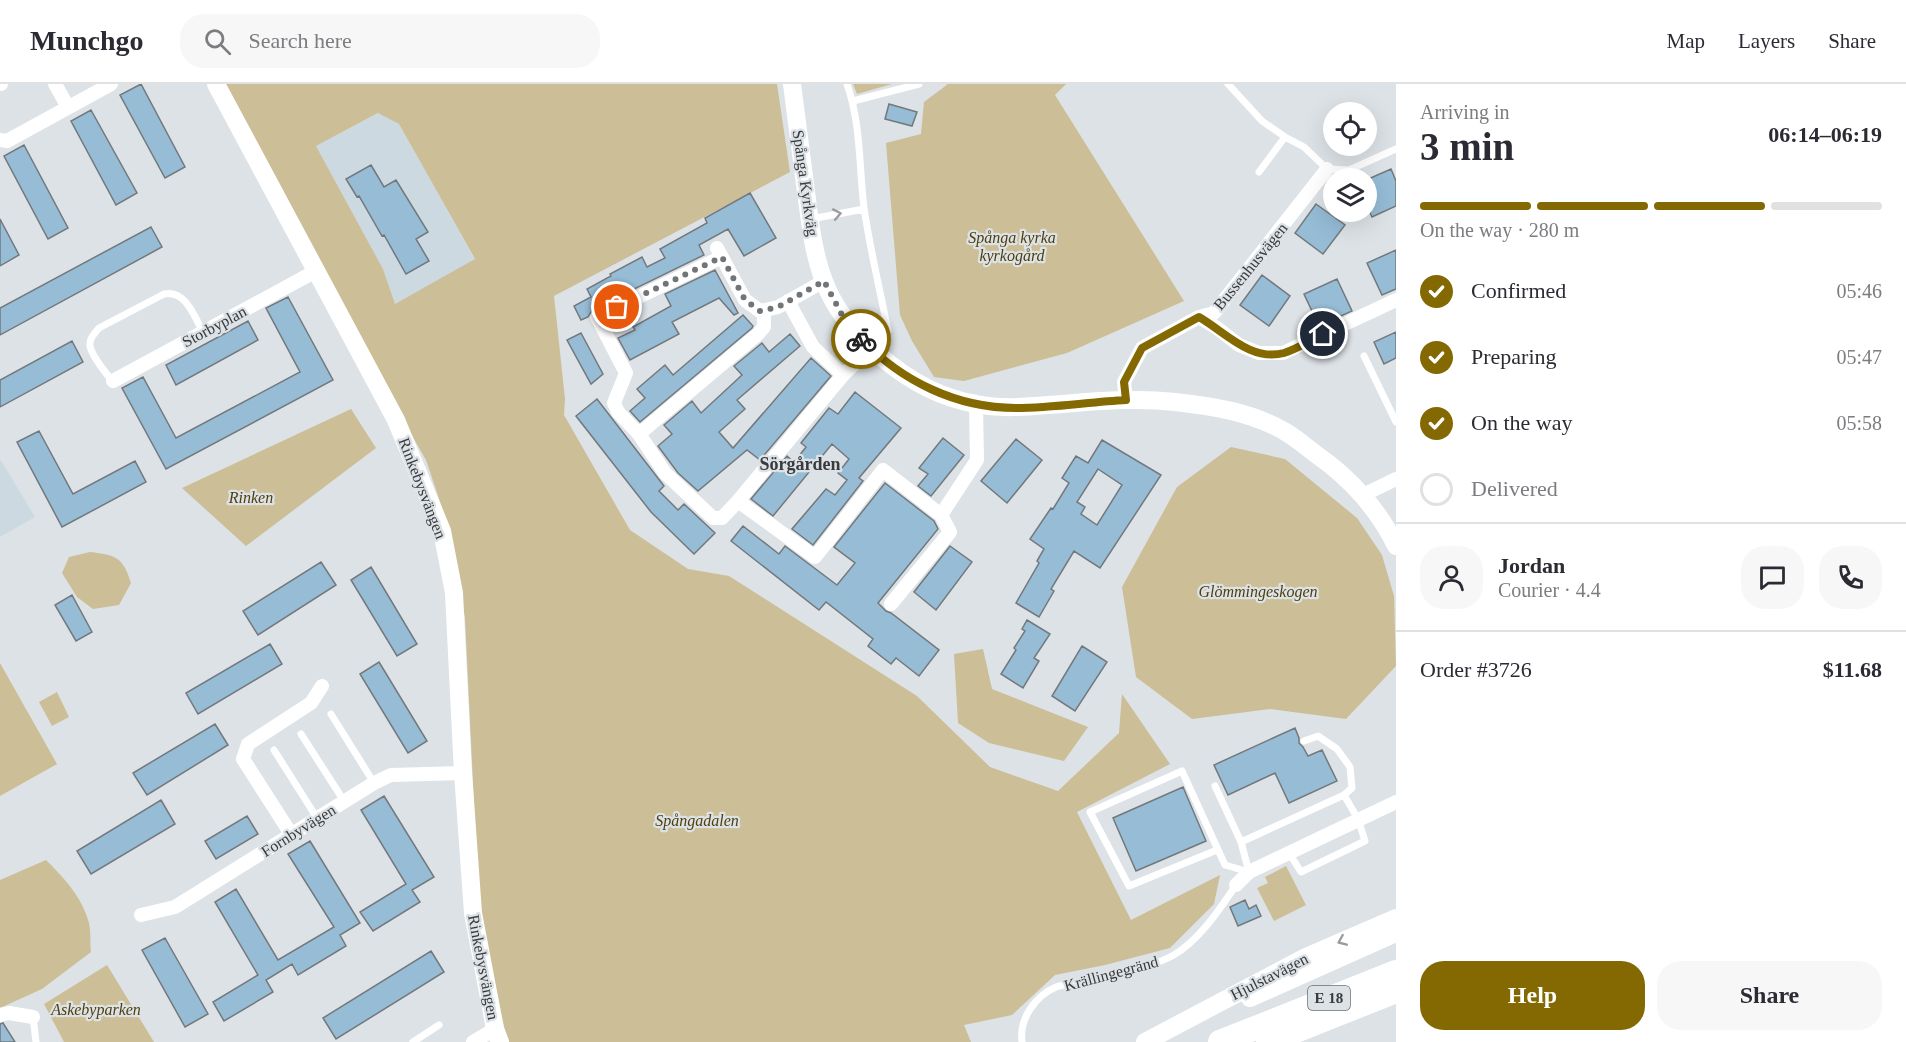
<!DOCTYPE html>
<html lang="en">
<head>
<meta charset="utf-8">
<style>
  body { margin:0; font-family:"Times New Roman",serif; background:#f7f7f7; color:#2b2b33; height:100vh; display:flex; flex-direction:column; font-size:22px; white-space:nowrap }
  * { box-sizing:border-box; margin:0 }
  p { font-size:20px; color:#7c7c81 }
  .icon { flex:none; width:33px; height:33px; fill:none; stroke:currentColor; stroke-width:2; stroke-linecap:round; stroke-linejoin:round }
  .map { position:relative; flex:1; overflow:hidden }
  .drawer { display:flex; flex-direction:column; background:#fff; width:510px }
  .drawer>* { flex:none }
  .controls { position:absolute; left:1323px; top:18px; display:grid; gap:12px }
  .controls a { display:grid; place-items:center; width:54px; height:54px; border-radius:50%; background:#fff; box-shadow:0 6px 24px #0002; font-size:30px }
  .pin { position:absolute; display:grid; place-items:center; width:51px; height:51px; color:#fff; margin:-26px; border:3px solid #fff; border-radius:50%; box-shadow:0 2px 6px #0007 }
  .courier { position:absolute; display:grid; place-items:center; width:60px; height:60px; margin:-30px; border:4px solid #846801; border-radius:50%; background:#fff; color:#222; box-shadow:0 2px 8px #0007 }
  .overview em { font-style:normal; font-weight:700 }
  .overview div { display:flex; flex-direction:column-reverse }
  .overview { display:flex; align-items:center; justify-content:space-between; height:102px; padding:0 24px }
  h1 { font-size:39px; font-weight:700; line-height:45px }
  .bar { display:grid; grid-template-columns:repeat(4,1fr); gap:9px 6px; align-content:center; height:72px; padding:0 24px }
  .bar i { height:8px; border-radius:4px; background:#e1e1e2 }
  .bar .active { background:#846801 }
  .bar p { grid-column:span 4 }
  .line { display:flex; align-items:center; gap:15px; padding:0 24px; border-top:2px solid #e1e1e2 }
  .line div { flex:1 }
  .round { display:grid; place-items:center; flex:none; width:63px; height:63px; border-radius:24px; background:#f7f7f7 }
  ol { padding:0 24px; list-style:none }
  li { display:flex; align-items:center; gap:18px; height:66px }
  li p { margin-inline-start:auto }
  li .icon { padding:6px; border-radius:50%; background:#846801; color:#fff; stroke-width:4 }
  li:last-child { color:#7c7c81 }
  li i { width:33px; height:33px; border:3px solid #e1e1e2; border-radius:50% }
  .action { display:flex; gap:12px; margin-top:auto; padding:12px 24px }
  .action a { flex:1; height:69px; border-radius:24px; background:#846801; color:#fff; font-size:24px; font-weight:700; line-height:69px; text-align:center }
  .action a+a { background:#f7f7f7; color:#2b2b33 }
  header { display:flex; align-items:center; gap:36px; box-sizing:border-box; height:84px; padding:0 30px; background:#fff; border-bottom:2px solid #e1e1e2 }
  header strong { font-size:28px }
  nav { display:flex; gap:33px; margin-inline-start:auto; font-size:21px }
  .search { width:420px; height:54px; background:#f7f7f7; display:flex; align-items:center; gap:15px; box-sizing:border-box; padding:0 21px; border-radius:24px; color:#7c7c81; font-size:22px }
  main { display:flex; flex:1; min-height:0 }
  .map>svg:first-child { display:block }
  .built { fill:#ccd9e1 }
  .green { fill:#ccbe96; fill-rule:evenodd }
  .building { fill:#96bcd6; stroke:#73787c; stroke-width:1.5; fill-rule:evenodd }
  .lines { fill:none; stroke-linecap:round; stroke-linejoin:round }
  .lane { stroke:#fff; stroke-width:7 }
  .street { stroke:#fff; stroke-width:14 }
  .secondary { stroke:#fff; stroke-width:18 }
  .highway { stroke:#fff; stroke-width:24 }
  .oneway { stroke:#9c9c9e }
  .done { stroke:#727578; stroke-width:6; stroke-dasharray:0 10.8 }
  .route { stroke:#846801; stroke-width:8 }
  .labels { text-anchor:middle; stroke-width:4.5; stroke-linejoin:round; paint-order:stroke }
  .shield { fill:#dde2e6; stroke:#6a6c6f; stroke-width:1.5 }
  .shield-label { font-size:15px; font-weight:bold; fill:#383a3c }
  .street-label { font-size:16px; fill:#383a3c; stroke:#dde2e6 }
  .park-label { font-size:16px; font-style:italic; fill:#4e3e0b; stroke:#dde2e6 }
  .neighbourhood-label { font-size:18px; font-weight:bold; fill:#383a3c; stroke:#dde2e6 }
</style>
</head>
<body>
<header>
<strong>Munchgo</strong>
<div class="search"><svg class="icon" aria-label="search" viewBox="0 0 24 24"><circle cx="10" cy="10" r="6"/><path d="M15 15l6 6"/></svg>Search here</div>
<nav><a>Map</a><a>Layers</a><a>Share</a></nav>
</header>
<main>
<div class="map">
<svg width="1396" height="958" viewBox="0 0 1396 958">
  <rect width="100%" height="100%" fill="#dde2e6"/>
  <path class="built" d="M379 29 399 40 475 176 395 220 383 185 316 62Z
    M0 375 35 433 0 453Z"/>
  <path class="green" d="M226 0H777L790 88 554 212 565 315 564 331 630 446 688 485 729 492 917 612 990 683 1058 707 1119 649 1122 610 1170 680 1077 728 1131 836 1220 791 1214 820 1170 864 1105 881 1055 891 1012 931 964 941 971 958H509L505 947 479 823 465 534 449 444 426 376 378 292ZM378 29 399 40 475 175 395 220 383 185 316 62Z
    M853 0H892L857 10Z
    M948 0H1066L1055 11 1184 217 1067 269 964 297 934 293 912 257 900 231 886 59 921 50 924 18Z
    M351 325 376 364 246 462 182 404Z
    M1231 363 1285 375 1357 434 1382 471 1394 512 1396 582 1346 635 1270 625 1192 635 1136 593 1122 503 1177 403Z
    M90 468C116 471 123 473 131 499L119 521 93 525 77 513 62 489 69 473Z
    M983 565 992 605 1088 643 1064 677 989 659 958 639 954 570Z
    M0 579 57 680 0 712Z
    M57 608 69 633 52 642 39 618Z
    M46 776C65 795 82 813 89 839 91 848 90 859 91 868L42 905 0 924V796Z
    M1286 782 1306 821 1274 837 1257 804 1268 799 1265 793Z
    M107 881 154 958H64L44 920Z"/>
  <path class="building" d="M141 0 185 83 165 94 120 11Z
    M889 20 917 28 912 42 885 35Z
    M91 26 137 109 116 121 71 37Z
    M24 61 68 144 48 155 4 72Z
    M371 81 384 103 396 96 428 148 416 155 429 177 406 190 384 151 382 152 359 112 357 113 346 95Z
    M1391 85 1396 97V122L1372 133 1366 120V96Z
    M750 109 776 154 744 172 728 145 699 161 704 171 593 225 588 233 581 236 574 222 591 213 587 205 611 192 610 190 642 173 647 183 665 174 660 165 707 139 705 134Z
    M1316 120 1345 141 1323 170 1295 149Z
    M0 135 19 171 0 182Z
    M151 143 162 163 0 251V224Z
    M1396 166V205L1382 211 1367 179Z
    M715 186 738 229 734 231 719 214 672 238 679 250 630 276 618 254 635 246 633 243 671 222 665 210Z
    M1262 191 1290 212 1269 242 1240 221Z
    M1337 195 1352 227 1319 242 1304 210Z
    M288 213 333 296 166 385 122 304 143 293 176 354 300 288 266 224Z
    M743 231 753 242 752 244 640 338 630 327 645 314 637 305 665 281 673 291Z
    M248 237 258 256 176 301 166 281Z
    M1396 248V274L1384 280 1374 258Z
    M581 249 603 290 591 300 567 256Z
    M790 250 800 262 737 316 745 325 719 348 733 364 811 274 831 292 760 376 747 366 698 407 678 389 658 362 672 350 664 341 692 317 701 329 742 291 734 282 762 259 769 268Z
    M72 257 83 278 0 323V296Z
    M855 308 901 344 859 394 863 397 813 461 792 445 826 405 835 411 847 396 838 389 849 375 832 360 773 432 751 415 787 372 794 378 806 363 801 359 829 324 838 330Z
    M597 315 664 402 659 407 678 426 684 420 715 449 694 470 651 428 576 332Z
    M39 347 73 410 135 377 146 398 62 443 17 358Z
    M943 354 964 371 931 412 918 402 928 390 919 384Z
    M1016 355 1042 376 1007 419 981 397Z
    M1102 356 1161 391 1100 484 1074 467 1051 505 1054 507 1039 533 1016 519 1039 479 1037 477 1044 465 1030 455 1051 424 1053 425 1069 399 1062 394 1076 372 1088 379ZM1098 385 1122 401 1097 441 1081 430 1085 423 1077 418Z
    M885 399 934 437 938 445 878 519 886 527 891 529 939 566 919 592 896 574 891 580 868 562 873 555 826 518 819 526 731 457 743 442 779 470 785 462 837 501 855 479 834 463Z
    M950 462 972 478 936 526 914 508Z
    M321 478 336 501 258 551 243 527Z
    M371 483 417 560 397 572 351 496Z
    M72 511 92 548 76 557 55 521Z
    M1027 536 1050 550 1034 574 1039 577 1023 604 1001 590 1016 566 1014 564 1025 547 1022 545Z
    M270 560 282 580 198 630 186 609Z
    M1082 562 1107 578 1075 627 1052 612Z
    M379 578 427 657 408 669 360 590Z
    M215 640 228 661 147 711 133 689Z
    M1295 644 1299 654V659L1303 663 1308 672 1322 666 1337 697 1289 719 1275 689 1228 711 1214 681Z
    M1183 703 1206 757 1136 787 1113 734Z
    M384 712 434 793 412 806 420 818 373 847 360 828 406 800 361 726Z
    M161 716 175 740 91 790 77 767Z
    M247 732 258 750 216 775 205 757Z
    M310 757 360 839 340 851 346 862 298 891 292 880 266 896 273 908 224 937 213 918 258 891 215 818 236 805 278 876 334 843 288 770Z
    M1245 816 1249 825 1256 821 1261 832 1238 842 1230 823Z
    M165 854 208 930 185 943 142 866Z
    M431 867 444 888 336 955 323 934Z
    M3 939 15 958H0V940Z"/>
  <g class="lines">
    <path class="lane" d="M847 0C861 40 859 82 864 124 870 165 880 206 888 247
      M1228 0 1262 37 1285 53 1304 63 1327 85 1349 86 1396 65
      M853 17 919 0
      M1259 88 1285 53
      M811 135 864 125
      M1364 272 1396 338
      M113 297C106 290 92 272 90 262 89 255 94 250 99 244L164 210C186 206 194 232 203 248
      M331 630 374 699
      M301 650 344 717
      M274 666 317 734
      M1215 702 1241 758 1249 788 1225 781 1182 687 1090 728 1129 802 1217 766
      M1241 758 1344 711
      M1289 769 1301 788 1365 757 1358 735 1344 711 1352 704 1350 683 1337 665 1318 652 1304 657
      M33 933 36 958
      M413 958 439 941
      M1022 958C1019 935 1035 912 1056 903 1064 900 1075 899 1083 897 1112 890 1145 886 1172 872 1198 858 1220 825 1236 801"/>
    <path class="street" d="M0 0H1
      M55 0 68 23
      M0 56 7 57 111 0
      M717 164 745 216 760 227 778 223 824 197
      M722 173 597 233 626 289 614 319 618 328 639 350 665 389 713 434H722L738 417 843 291 856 278
      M788 217 813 263 843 291
      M1199 233 1217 244 1239 261 1259 269H1283L1396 216
      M113 297 316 187
      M1126 316 1124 298 1142 264 1199 233 1214 229 1327 85
      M639 350 758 250 764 243V227
      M1363 411 1396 395
      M738 417 815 473 883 386 941 431 950 448 891 520
      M941 431 977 376 976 321
      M291 750 243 675 248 660 311 619 322 602
      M1236 801 1249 788 1396 718
      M141 831 175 823 374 699 391 691 463 689
      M0 931 9 929 33 933
      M473 958 495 945"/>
    <path class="secondary" d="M216 0 396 336 442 447 454 509 463 689 473 829 495 945 500 958
      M792 0C797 36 801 72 806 108 810 137 813 169 824 197 835 227 856 251 880 272 908 296 940 314 976 320 1000 325 1024 323 1048 321 1090 318 1133 313 1175 318 1212 322 1251 328 1284 347 1295 353 1306 363 1317 371 1350 394 1379 426 1396 462
      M1250 914 1396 849
      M1145 958 1306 873 1396 834"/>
    <path class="highway" d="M1220 958 1396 888
      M1268 958 1396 907"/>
  </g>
  <defs><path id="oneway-chevron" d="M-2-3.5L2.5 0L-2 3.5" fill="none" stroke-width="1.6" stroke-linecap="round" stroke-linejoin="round" transform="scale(1.5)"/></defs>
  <g class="oneway">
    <use href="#oneway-chevron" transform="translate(837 130) rotate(-11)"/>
    <use href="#oneway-chevron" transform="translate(1342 857) rotate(157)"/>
  </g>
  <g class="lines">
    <path class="done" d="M617 223 722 173 745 216 760 227 778 223 824 197 842 231 861 255"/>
    <path class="route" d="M861 255C902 297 956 324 1016 324 1052 324 1089 318 1126 316L1124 298 1142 264 1199 233C1225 248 1251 278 1284 269 1297 265 1311 256 1323 250"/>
  </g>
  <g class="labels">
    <rect class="shield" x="1308" y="902" width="42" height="24" rx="4.5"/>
    <g class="shield-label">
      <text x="1329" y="919">E 18</text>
    </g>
    <g class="street-label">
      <text transform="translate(806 99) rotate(82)" y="6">Spånga Kyrkväg</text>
      <text transform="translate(1250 182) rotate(-51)" y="6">Bussenhusvägen</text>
      <text transform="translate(214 242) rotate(-28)" y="6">Storbyplan</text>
      <text transform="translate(423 404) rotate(69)" y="6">Rinkebysvängen</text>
      <text transform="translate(298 746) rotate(-32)" y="6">Fornbyvägen</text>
      <text transform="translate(484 883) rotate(79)" y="6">Rinkebysvängen</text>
      <text transform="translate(1111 889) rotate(-15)" y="6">Krällingegränd</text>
      <text transform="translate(1269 892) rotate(-27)" y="6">Hjulstavägen</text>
    </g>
    <g class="park-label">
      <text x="1012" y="159">Spånga kyrka<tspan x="1012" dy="18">kyrkogård</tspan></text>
      <text x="251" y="419">Rinken</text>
      <text x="1258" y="513">Glömmingeskogen</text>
      <text x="697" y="742">Spångadalen</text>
      <text x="96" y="931">Askebyparken</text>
    </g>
    <g class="neighbourhood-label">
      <text x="800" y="386">Sörgården</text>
    </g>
  </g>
</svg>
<div class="controls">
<a><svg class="icon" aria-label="locate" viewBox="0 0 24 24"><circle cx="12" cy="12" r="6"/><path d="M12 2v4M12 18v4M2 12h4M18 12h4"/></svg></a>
<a><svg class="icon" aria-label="layers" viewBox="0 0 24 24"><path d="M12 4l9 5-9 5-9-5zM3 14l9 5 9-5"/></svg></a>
</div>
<div class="pin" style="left:617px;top:223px;background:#ea580c"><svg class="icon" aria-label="bag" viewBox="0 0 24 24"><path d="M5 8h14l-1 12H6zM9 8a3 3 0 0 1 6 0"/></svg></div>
<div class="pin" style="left:1323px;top:250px;background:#1f2937"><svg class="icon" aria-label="home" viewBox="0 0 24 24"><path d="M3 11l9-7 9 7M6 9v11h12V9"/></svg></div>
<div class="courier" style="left:861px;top:255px"><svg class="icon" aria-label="bike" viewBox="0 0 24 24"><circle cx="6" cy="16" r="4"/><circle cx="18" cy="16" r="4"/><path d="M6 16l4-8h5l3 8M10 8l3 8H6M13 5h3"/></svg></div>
</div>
<section class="drawer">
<div class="overview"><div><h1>3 min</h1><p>Arriving in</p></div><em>06:14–06:19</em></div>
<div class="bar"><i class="active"></i><i class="active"></i><i class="active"></i><i></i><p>On the way · 280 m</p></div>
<ol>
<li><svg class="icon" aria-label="check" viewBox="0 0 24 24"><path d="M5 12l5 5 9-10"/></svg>Confirmed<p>05:46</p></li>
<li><svg class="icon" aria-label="check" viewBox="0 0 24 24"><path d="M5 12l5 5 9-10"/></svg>Preparing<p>05:47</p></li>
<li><svg class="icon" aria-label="check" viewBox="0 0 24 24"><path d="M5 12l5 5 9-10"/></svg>On the way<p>05:58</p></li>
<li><i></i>Delivered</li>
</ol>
<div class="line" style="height:108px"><a class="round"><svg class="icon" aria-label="person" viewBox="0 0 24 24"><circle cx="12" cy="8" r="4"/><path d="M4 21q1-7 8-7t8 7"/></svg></a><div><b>Jordan</b><p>Courier · 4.4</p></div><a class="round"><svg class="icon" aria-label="chat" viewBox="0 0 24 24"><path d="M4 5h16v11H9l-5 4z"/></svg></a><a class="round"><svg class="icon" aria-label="phone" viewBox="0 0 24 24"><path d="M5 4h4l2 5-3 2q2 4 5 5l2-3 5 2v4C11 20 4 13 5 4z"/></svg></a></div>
<div class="line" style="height:78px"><div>Order #3726</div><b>$11.68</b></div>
<div class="action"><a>Help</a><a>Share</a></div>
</section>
</main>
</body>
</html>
